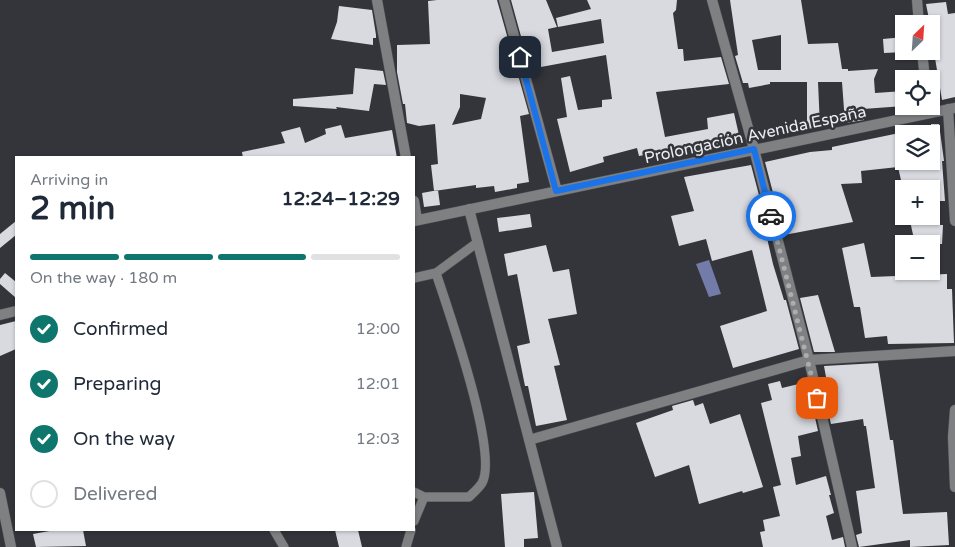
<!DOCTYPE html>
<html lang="en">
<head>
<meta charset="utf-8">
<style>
  body { margin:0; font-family:"Varela Round",sans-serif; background:#f2f2f3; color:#1f2937; height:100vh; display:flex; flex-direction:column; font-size:19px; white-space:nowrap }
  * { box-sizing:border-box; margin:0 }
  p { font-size:16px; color:#747a83 }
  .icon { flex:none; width:28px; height:28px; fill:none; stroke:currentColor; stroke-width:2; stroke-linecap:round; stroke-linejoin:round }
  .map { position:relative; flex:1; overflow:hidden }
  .drawer { position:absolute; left:15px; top:156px; width:400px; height:375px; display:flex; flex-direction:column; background:#fff; border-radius:0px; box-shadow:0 1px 4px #0004 }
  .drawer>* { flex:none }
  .needle { width:32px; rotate:25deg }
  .buttons { position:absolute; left:895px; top:15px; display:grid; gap:10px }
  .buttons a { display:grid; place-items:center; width:45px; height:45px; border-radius:0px; background:#fff; box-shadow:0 1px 4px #0004; font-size:25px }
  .pin { position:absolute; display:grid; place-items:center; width:42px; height:42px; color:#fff; margin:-21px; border-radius:10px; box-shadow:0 2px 8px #0006 }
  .courier { position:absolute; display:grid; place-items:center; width:50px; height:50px; margin:-25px; border:4px solid #1a73e8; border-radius:50%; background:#fff; color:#222; box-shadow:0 1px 6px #0007 }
  .head em { font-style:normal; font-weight:800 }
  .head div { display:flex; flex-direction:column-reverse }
  .head { display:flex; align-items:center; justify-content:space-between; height:85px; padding:0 15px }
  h1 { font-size:32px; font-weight:800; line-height:38px }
  .bar { display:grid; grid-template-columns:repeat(4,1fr); gap:8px 5px; align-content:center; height:60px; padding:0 15px }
  .bar i { height:6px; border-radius:4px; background:#e0e1e3 }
  .bar .current { background:#0f766e }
  .bar p { grid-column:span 4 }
  ol { padding:0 15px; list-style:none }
  li { display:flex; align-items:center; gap:15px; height:55px }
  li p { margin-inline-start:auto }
  li .icon { padding:5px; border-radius:50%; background:#0f766e; color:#fff; stroke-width:4 }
  li:last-child { color:#747a83 }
  li i { width:28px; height:28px; border:2px solid #e0e1e3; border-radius:50% }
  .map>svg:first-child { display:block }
  .water { fill:#737ca9 }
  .building { fill:#d8dae0; fill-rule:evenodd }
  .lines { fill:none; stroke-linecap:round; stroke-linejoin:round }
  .service-casing { stroke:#515257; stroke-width:10 }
  .minor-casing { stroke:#515257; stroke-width:11 }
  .service { stroke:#7f8082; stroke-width:9 }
  .minor { stroke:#7f8082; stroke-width:10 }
  .done { stroke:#acadb1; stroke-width:5; stroke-dasharray:0 9 }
  .route { stroke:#1a73e8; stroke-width:6 }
  .labels { text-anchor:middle; stroke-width:5; stroke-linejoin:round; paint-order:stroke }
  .street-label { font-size:16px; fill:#ecedf1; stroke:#34353a }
</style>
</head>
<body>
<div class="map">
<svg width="955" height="547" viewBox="0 0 955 547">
  <rect width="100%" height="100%" fill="#34353a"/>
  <path class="water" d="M709 260 721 294 709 297 696 264Z"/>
  <path class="building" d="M437 0H497L529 114 520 116 529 182 517 184V188L495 192 494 186 476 188V185L434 191 431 165 438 164 435 124 419 126 407 123 405 104H403L397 72V45L430 44 428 1ZM460 94 486 98 481 119 452 125 460 107Z
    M511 0H546L557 27 548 29 552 52 604 43 601 19 558 27 556 18 591 9 587 0H677L676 10 673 13 678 49H683L684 61 721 57 729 84 656 92 665 137 708 129 707 118 734 113 741 144 657 161 655 153 639 156 637 148 603 157 604 162 570 172 557 119 567 117 561 78 570 76 578 110 602 107V100L612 99 606 55 530 69Z
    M730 0H801L808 44 838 43 842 69H848V71L878 69 874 79 875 93 904 91V106L863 109 864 120 845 123 842 82H818L820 127 807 129V82H770V84L749 88 748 83H743L735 56 738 55ZM781 35V70H758L752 40Z
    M946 2 948 14 955 13V97L942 100 931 34V24H930L926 4Z
    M339 6 372 10 376 35V38H373V45L331 39 337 22Z
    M904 37V52L884 53 883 39Z
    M355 68 383 71 386 85 374 84 369 111 336 107 337 109 293 106V99L353 94Z
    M931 124H939L944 161H940H942L945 201H931V189H903L898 167 861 171 862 183 841 184 853 222 784 235 765 162 810 152 832 150V147L904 132V161H931Z
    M341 125 345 138 392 130 397 158H243L242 152 285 143 281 132 300 127 305 143 326 134 325 129Z
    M751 165 770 237 767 238 773 264 784 300H786L799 349 733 368 720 326 767 311 752 250 712 261 706 239 679 246 671 216 694 211 684 177Z
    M438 190 440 205 424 207 422 193Z
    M530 214 532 227 499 232 497 218Z
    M909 216H938V225H943L942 244H915Z
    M16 221V235L0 248V234Z
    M864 243 871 277 947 274V289H952L954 343 888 344 887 336 865 338 860 307H854L842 248Z
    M546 245 553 272 569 269 577 314 548 319 560 365 554 366 567 420 536 426 528 386H525L517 346 530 343 517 274 508 276 504 254Z
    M5 273 16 282V298L0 284V279Z
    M818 295 835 352H814L800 298Z
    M16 321V349L0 356V325Z
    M878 363 890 440H893L903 514 947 512 949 545 910 547V540L859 547 856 535 862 533 856 491 875 488 866 426H864L863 419 831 424 820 378 826 377 824 366Z
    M780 381 782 388 807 382 818 431 798 436 801 456 791 458 796 485 826 476 831 495H829L834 513 826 516 832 540 843 537 845 547H763L760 532 765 531 763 520 780 516 773 487 781 485 761 403 772 400 768 384Z
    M693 400 695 406 703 403 710 424 740 414 763 487 743 493 742 491 699 504 689 465 655 477 636 423 673 410 672 406Z
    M534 492 538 538 524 539V547H505L501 494Z
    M55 530H83L86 546 36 547 33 534Z
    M335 530H358L362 547H339Z"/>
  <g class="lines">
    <defs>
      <path id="service" d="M414 278 436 273 478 242
        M414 492 424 497H469C473 493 479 488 482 483 499 453 448 310 436 273
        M414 521 424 497
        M274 530 284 547
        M406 547 411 530"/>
      <path id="minor" d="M377 0 406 158
        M504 0 557 191
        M712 0 754 149 809 360 852 547
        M917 0 919 24
        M922 51 925 79
        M948 109 955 221
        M414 201 417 220
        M469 209 557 547
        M414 221 955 108
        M0 315 16 311
        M955 410 953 437 955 487
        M529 440 809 360 955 351
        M0 493 11 547"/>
    </defs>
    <use href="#service" class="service-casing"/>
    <use href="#minor" class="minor-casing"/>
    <use href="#service" class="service"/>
    <use href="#minor" class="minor"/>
  </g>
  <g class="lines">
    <path class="done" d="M771 216 817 398"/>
    <path class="route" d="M520 57 556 191 754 149 771 216"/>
  </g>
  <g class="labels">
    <g class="street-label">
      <text transform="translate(755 134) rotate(-12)" y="6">Prolongación Avenida España</text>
    </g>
  </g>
</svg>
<div class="buttons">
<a><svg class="needle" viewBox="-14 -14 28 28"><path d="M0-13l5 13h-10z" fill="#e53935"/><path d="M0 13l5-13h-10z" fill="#747a83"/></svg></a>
<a><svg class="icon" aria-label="locate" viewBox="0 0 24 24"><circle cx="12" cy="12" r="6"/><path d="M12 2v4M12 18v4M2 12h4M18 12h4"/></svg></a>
<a><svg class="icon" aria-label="layers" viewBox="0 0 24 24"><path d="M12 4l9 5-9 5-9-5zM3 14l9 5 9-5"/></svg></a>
<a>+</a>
<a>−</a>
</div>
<div class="pin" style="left:817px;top:398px;background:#ea580c"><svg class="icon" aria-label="bag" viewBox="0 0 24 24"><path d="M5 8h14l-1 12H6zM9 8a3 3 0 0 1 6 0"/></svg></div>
<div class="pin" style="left:520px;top:57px;background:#1f2937"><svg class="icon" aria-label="home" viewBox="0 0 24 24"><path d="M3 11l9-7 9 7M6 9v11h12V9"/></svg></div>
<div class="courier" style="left:771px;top:216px"><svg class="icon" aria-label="car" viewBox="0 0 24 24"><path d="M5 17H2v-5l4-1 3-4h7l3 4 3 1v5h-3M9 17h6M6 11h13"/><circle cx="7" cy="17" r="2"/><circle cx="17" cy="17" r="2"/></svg></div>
<section class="drawer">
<div class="head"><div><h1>2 min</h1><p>Arriving in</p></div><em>12:24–12:29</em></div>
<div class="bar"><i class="current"></i><i class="current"></i><i class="current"></i><i></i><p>On the way · 180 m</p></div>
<ol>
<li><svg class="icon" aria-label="check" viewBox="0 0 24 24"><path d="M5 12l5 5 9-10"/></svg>Confirmed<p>12:00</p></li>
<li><svg class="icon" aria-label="check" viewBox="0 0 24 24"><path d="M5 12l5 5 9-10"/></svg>Preparing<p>12:01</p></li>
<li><svg class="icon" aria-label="check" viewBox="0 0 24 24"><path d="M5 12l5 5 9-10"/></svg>On the way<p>12:03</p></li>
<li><i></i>Delivered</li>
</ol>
</section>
</div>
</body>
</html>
